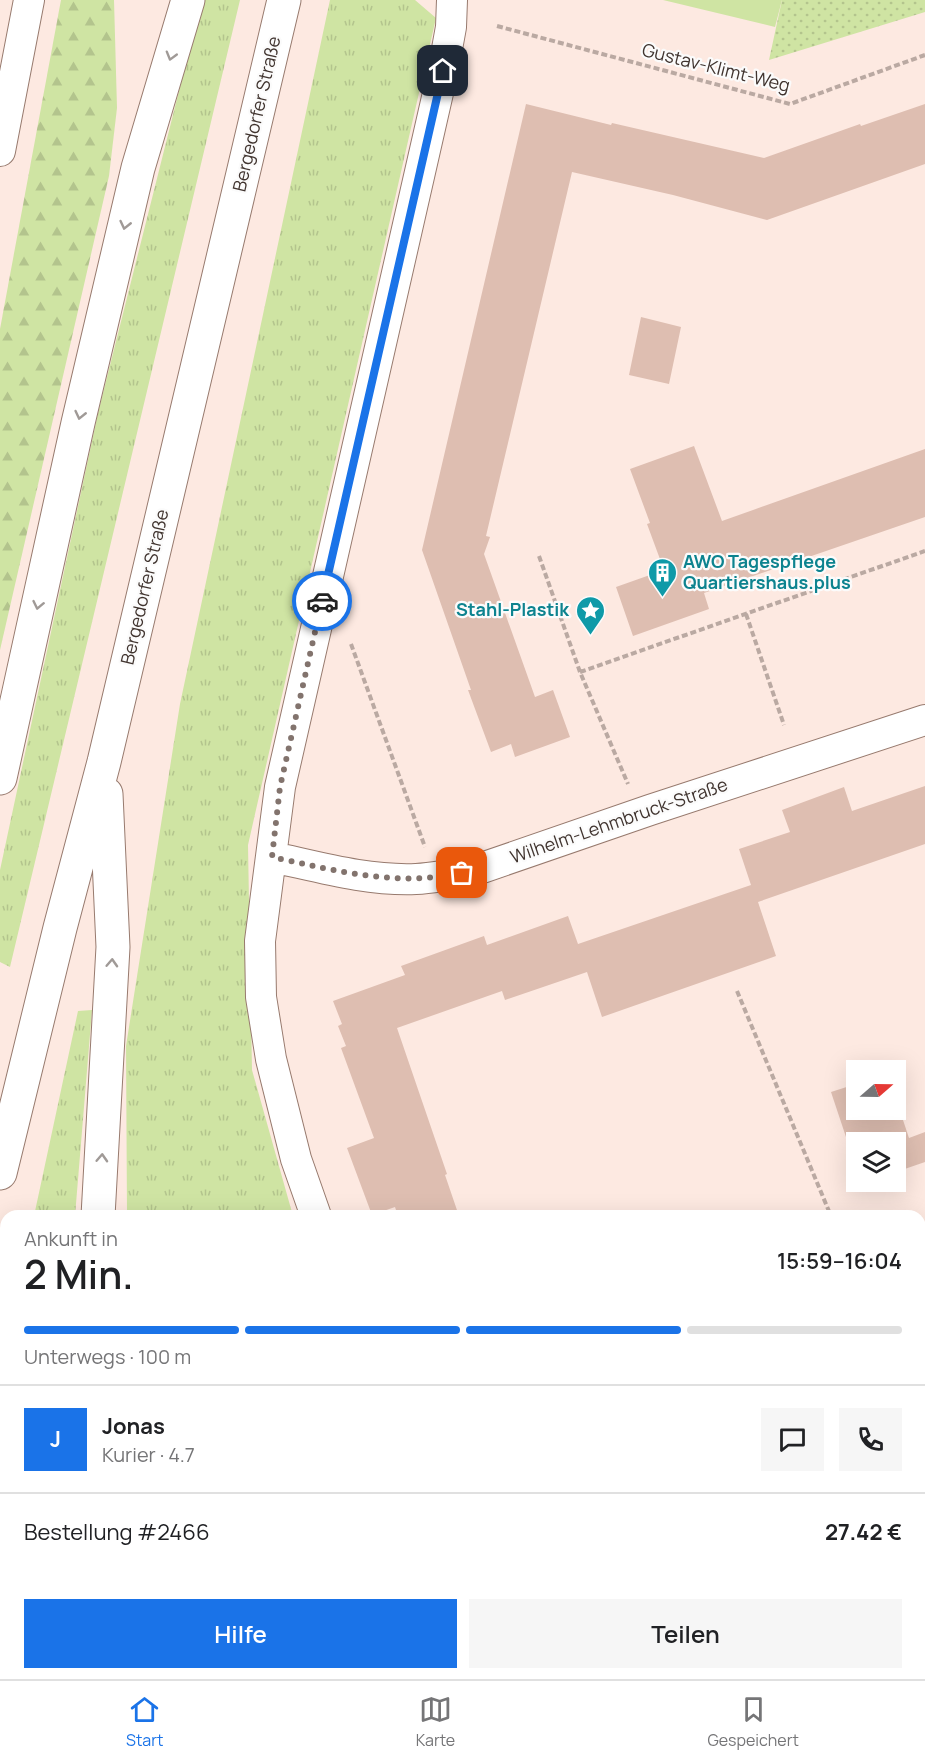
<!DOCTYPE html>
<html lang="de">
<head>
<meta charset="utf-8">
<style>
  body { margin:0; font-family:Manrope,sans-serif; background:#f6f6f6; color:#202124; height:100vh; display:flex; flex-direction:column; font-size:22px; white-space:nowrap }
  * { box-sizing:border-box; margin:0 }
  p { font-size:20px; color:#757577 }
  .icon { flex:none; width:33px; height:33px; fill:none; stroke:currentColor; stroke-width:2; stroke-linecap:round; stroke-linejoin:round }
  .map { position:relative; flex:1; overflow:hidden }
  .drawer { position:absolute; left:0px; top:1210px; width:926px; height:470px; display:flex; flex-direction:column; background:#fff; border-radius:18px 18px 0 0; box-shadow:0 6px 24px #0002 }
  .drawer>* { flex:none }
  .needle { width:39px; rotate:70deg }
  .controls { position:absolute; left:846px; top:1060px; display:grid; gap:12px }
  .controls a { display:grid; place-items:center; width:60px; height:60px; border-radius:0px; background:#fff; box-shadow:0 6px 24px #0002; font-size:30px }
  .pin { position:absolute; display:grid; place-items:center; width:51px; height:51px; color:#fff; margin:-26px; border-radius:12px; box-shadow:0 3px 9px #0006 }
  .courier { position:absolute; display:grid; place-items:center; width:60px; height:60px; margin:-30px; border:4px solid #1a73e8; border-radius:50%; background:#fff; color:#222; box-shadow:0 2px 8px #0007 }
  .overview em { font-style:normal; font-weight:600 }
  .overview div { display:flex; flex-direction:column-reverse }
  .overview { display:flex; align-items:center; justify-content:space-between; height:102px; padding:0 24px }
  h1 { font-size:39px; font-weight:600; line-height:45px }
  .bar { display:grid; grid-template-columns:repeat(4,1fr); gap:9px 6px; align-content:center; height:72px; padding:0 24px }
  .bar i { height:8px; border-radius:4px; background:#e0e0e0 }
  .bar .on { background:#1a73e8 }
  .bar p { grid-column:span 4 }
  .line { display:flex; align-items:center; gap:15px; padding:0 24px; border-top:2px solid #e0e0e0 }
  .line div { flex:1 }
  .round { display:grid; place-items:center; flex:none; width:63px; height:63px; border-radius:0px; background:#f6f6f6 }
  .primary-button { display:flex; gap:12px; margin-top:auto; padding:12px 24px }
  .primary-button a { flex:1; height:69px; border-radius:0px; background:#1a73e8; color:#fff; font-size:24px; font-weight:600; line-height:69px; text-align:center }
  .primary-button a+a { background:#f6f6f6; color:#202124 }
  .tabs { display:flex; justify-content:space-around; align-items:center; height:84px; border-top:2px solid #e0e0e0; background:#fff; font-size:16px; color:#757577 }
  .tabs a { display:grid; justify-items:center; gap:3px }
  .tabs .on { color:#1a73e8 }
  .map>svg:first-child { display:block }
  .grass { fill:url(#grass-tufts) }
  .forest { fill:url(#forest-firs) }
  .park { fill:url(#park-dots) }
  .garden { fill:#cfe4a3 }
  .building { fill:#debeb1 }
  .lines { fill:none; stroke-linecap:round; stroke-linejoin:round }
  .street-casing { stroke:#977a6e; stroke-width:32 }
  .primary-casing { stroke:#977a6e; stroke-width:35 }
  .path { stroke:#baa9a2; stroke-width:4; stroke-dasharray:6 3; stroke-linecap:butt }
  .street { stroke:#fff; stroke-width:30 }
  .primary { stroke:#fff; stroke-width:33 }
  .oneway { stroke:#a09a97 }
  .done { stroke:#82736d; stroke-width:6; stroke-dasharray:0 10.8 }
  .route { stroke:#1a73e8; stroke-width:8 }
  .labels { text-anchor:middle; stroke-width:4.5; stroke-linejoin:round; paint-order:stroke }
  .street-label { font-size:18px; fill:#40342f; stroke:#fbfbfb }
  .culture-label { font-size:18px; font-weight:bold; fill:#0d838f; stroke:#fbfbfb; text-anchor:start }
</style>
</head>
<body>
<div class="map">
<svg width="925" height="1679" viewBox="0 0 925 1679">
  <defs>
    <pattern id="grass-tufts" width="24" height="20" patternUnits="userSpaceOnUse" patternTransform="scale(1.5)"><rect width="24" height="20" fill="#cfe4a3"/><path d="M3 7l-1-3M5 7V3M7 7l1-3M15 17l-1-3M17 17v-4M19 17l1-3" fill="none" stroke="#b3c48d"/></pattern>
    <pattern id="forest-firs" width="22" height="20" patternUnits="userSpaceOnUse" patternTransform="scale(1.5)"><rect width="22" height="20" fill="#cfe4a3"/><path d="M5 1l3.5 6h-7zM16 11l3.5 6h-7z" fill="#b3c48d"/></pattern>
    <pattern id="park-dots" width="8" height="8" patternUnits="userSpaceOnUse" patternTransform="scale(1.5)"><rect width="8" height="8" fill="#cfe4a3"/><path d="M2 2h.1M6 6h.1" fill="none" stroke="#b3c48d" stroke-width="1.8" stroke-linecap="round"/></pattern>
  </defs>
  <rect width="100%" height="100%" fill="#fde9e1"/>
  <path class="grass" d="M205 0H240L10 967 0 962V870L98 413 182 79Z
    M330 0H415L436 18 248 845 252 1070 293 1216H127L126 1046 180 704Z
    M92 1010 75 1216H34L78 1011Z
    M0 1409H6V1674H46V1679H0Z
    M90 1674H281L282 1679H89Z"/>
  <path class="forest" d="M61 0H114L117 108 109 176 0 650V329Z"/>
  <path class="park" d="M782 0H925V12L769 60Z
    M925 1439V1638L920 1636V1440Z"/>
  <path class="garden" d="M663 0H782L775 27Z"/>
  <path class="building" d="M526 104 611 125 612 123 764 158 860 124 861 126 925 104V164L767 220 673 195 572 172 486 536 490 537 484 554 535 697 553 690 570 737 515 757 511 744 491 752 468 690H471L422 550Z
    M641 317 681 327 669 384 629 375Z
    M694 446 722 521 925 449V517L704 593 709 609 633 636 616 587 664 570 647 524 650 523 630 469Z
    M925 786V844L758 902 776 956 602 1017 587 972 505 1000 502 991 397 1028 447 1174 445 1175 459 1216H398L395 1207 372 1215 347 1148 374 1138 341 1048 346 1046 338 1026 342 1024 333 1001 405 975 401 966 484 936 487 945 568 916 578 944 751 885 739 849 790 832 782 810 844 787 852 811Z
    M856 1084V1110H896V1099L909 1138 925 1132V1162L896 1172V1143H856V1160L854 1161 831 1092Z"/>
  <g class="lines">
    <defs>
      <path id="street" d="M0 151 29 0
        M272 857C319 867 367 881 416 879 436 878 456 874 476 870L650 810 925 720
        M316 1216 296 1159 271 1059 261 997 260 941 280 787 443 71 451 27 452 0
        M0 1324 6 1325
        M920 1392 925 1390"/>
      <path id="primary" d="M0 778 78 423 138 168 188 0
        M0 1173 60 928 104 762 284 0
        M98 1216 113 947 106 794
        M70 1679V1674"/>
    </defs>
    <use href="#street" class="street-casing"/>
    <use href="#primary" class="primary-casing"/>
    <path class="path" d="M497 26 790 104 925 55
      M539 556 580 672 628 784
      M746 614 784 725
      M351 644 425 847
      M580 672 925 551
      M737 991 831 1216
      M920 1466 925 1482
      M920 1515 925 1498
      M920 1648 925 1650
      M423 1674 424 1679
      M449 1679 463 1674"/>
    <use href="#street" class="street"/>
    <use href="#primary" class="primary"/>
  </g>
  <defs><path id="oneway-chevron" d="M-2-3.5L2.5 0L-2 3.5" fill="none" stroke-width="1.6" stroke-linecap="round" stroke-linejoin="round" transform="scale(1.5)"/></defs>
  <g class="oneway">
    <use href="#oneway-chevron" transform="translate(171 56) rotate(106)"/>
    <use href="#oneway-chevron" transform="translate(125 225) rotate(103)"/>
    <use href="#oneway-chevron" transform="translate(80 415) rotate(103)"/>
    <use href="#oneway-chevron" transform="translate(38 605) rotate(102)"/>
    <use href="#oneway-chevron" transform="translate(112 963) rotate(-87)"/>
    <use href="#oneway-chevron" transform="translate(102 1158) rotate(-87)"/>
  </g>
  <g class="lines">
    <path class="done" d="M322 601 280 787 272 857C338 871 395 887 462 873"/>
    <path class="route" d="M322 601 443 71"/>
  </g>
  <defs>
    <symbol id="building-pin" viewBox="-11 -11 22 30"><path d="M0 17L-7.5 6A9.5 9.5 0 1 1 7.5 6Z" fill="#0f9aa8" stroke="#fbfbfb"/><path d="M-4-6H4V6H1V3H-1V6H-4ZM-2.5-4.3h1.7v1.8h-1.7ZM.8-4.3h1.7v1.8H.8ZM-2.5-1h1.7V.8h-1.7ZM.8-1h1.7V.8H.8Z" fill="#fff"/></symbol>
    <symbol id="sight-pin" viewBox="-11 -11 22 30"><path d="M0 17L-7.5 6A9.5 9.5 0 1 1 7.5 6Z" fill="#0f9aa8" stroke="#fbfbfb"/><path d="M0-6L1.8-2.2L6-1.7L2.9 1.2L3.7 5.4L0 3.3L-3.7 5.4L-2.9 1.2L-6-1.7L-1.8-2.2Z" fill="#fff"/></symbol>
  </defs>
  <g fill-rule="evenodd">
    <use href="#building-pin" x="646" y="556" width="33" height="45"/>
    <use href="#sight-pin" x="574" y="594" width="33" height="45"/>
  </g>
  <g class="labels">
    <g class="street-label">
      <text transform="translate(716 68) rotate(14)" y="6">Gustav-Klimt-Weg</text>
      <text transform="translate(257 114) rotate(-77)" y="6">Bergedorfer Straße</text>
      <text transform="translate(145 587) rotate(-77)" y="6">Bergedorfer Straße</text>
      <text transform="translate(619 821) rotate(-19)" y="6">Wilhelm-Lehmbruck-Straße</text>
    </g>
    <g class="culture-label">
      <text x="683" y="568">AWO Tagespflege<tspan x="683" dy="21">Quartiershaus.plus</tspan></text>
      <text x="569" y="616" text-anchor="end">Stahl-Plastik</text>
    </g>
  </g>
</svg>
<div class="controls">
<a><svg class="needle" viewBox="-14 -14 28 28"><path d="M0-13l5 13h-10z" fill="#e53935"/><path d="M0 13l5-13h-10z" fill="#757577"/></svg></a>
<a><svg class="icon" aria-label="layers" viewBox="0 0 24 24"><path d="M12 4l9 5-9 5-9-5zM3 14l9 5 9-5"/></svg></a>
</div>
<div class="pin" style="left:462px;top:873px;background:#ea580c"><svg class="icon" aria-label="bag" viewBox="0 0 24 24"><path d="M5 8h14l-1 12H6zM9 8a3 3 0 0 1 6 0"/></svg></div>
<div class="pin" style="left:443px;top:71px;background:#1f2937"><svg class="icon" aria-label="home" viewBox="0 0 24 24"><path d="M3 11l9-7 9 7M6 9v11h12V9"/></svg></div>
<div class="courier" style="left:322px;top:601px"><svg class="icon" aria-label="car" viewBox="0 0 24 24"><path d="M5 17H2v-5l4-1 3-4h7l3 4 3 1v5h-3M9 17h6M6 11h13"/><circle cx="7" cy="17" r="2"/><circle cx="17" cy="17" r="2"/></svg></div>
<section class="drawer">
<div class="overview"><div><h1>2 Min.</h1><p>Ankunft in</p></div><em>15:59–16:04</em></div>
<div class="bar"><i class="on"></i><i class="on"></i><i class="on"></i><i></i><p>Unterwegs · 100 m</p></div>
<div class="line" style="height:108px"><b class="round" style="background:#1a73e8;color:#fff">J</b><div><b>Jonas</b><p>Kurier · 4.7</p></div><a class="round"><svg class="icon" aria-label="chat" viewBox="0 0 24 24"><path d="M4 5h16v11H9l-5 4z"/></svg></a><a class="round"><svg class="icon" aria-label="phone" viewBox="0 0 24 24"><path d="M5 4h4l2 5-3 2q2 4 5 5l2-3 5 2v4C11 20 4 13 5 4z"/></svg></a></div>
<div class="line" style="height:78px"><div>Bestellung #2466</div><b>27.42 €</b></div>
<div class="primary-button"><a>Hilfe</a><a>Teilen</a></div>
</section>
</div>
<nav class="tabs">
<a class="on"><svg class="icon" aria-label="home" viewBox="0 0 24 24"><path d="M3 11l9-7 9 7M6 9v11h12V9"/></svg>Start</a>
<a><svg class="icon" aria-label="map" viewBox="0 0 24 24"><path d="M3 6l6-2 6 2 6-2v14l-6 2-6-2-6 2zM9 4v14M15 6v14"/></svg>Karte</a>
<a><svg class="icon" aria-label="saved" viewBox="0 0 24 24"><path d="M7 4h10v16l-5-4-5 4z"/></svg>Gespeichert</a>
</nav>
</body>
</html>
